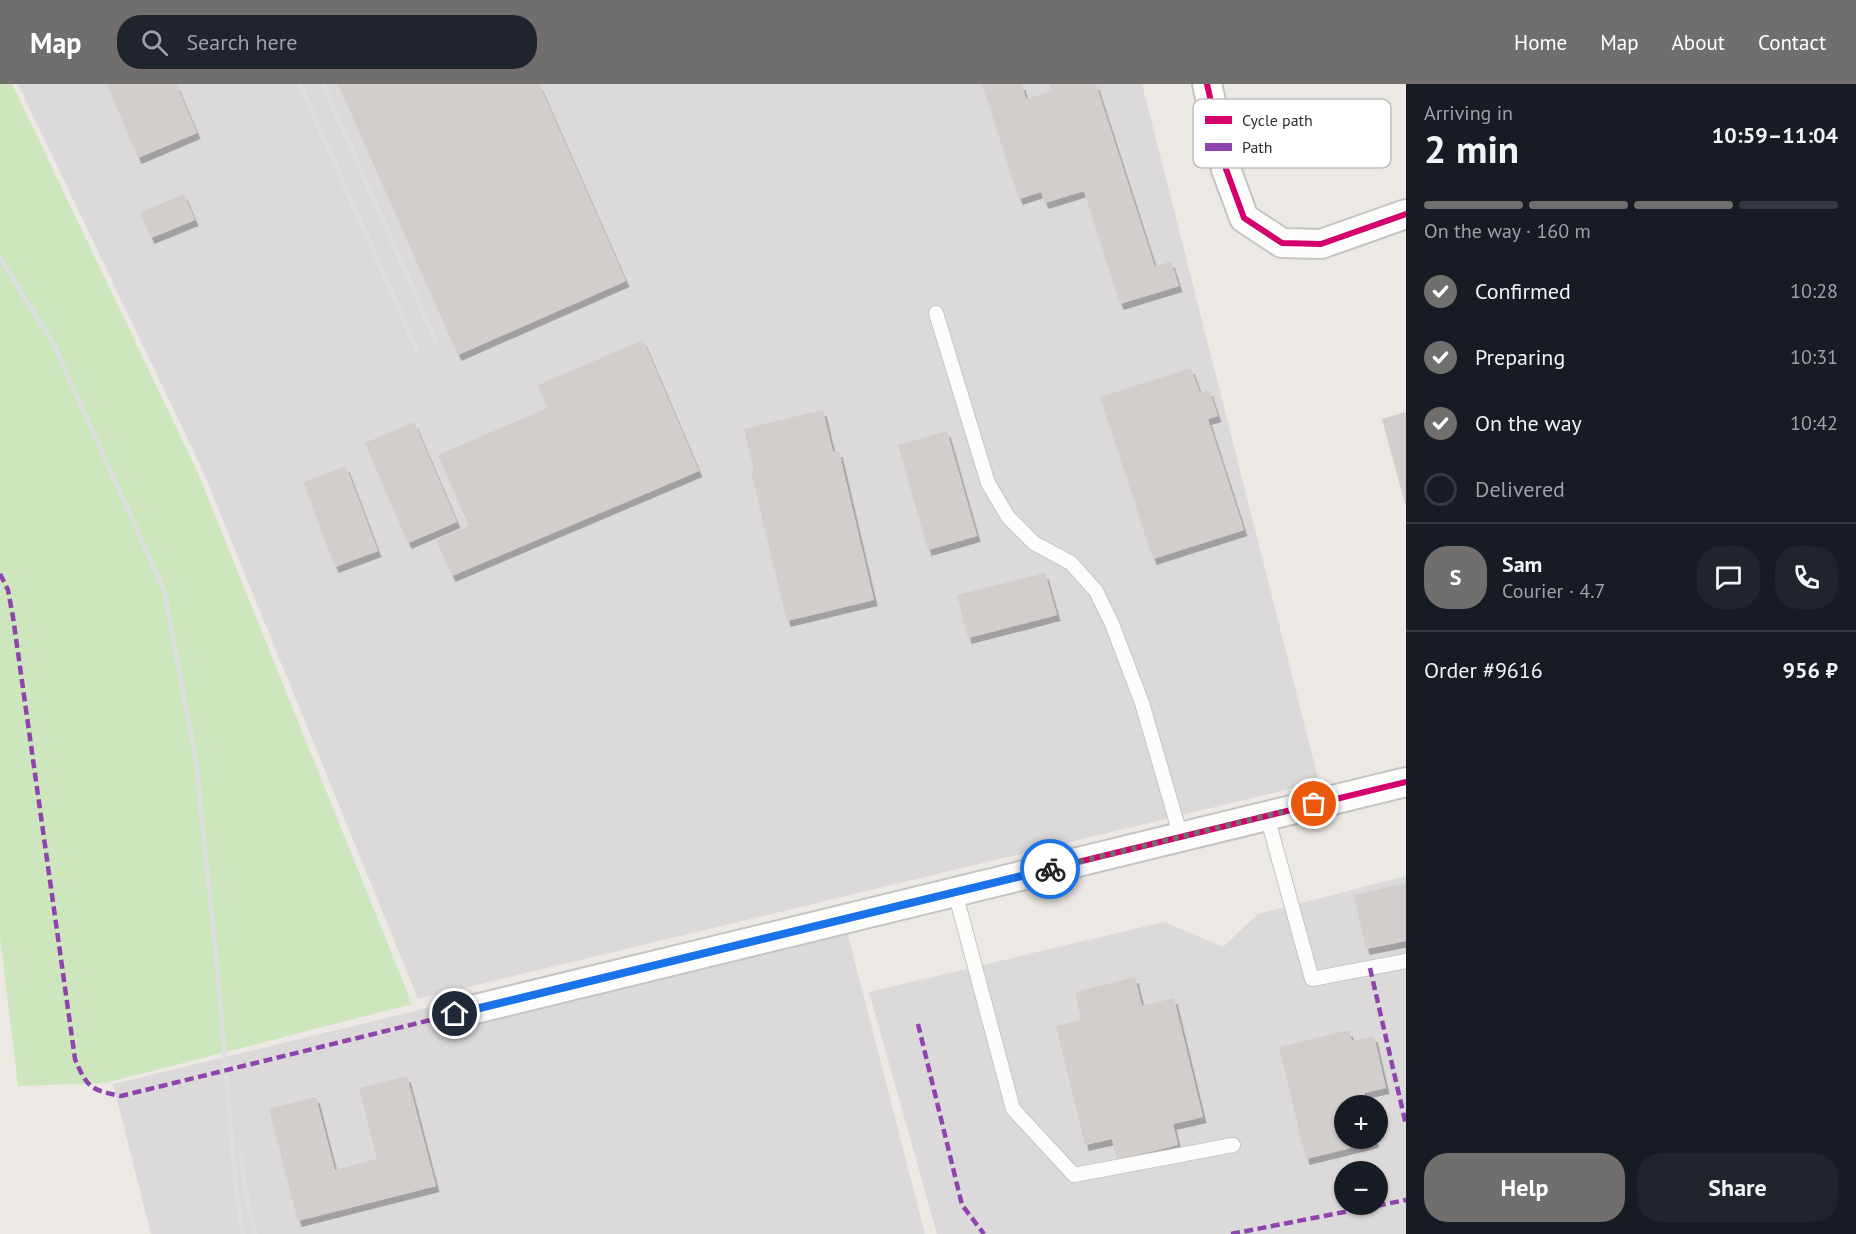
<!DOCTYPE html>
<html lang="en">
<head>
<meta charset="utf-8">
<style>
  body { margin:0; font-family:"PT Sans",sans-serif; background:#20242c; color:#f1f3f6; height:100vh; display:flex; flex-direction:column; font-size:22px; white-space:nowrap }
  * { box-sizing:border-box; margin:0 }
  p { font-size:20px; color:#9ea1a6 }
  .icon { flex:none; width:33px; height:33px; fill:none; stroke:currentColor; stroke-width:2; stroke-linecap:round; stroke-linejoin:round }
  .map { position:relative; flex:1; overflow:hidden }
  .panel { display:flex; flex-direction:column; background:#171b24; width:450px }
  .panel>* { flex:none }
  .controls { position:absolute; left:1334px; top:1011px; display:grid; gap:12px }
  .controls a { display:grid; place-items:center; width:54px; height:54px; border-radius:50%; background:#171b24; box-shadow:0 2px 4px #0004; font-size:30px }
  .pin { position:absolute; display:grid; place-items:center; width:51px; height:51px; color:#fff; margin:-26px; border:3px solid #fff; border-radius:50%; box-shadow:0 2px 6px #0007 }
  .courier { position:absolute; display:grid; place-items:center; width:60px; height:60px; margin:-30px; border:4px solid #1a73e8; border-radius:50%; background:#fff; color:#222; box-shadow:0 2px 8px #0007 }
  .overview em { font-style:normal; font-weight:700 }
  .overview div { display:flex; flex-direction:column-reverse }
  .overview { display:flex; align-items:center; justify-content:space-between; height:102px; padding:0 18px }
  h1 { font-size:39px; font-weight:700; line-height:45px }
  .bar { display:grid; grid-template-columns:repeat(4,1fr); gap:9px 6px; align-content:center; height:72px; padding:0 18px }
  .bar i { height:8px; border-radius:4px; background:#363941 }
  .bar .selected { background:#706f6e }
  .bar p { grid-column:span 4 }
  .line { display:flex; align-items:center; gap:15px; padding:0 18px; border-top:2px solid #363941 }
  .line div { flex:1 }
  .round { display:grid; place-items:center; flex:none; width:63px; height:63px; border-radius:24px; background:#20242c }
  ol { padding:0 18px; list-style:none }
  li { display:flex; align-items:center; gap:18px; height:66px }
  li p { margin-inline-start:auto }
  li .icon { padding:6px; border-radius:50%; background:#706f6e; color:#fff; stroke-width:4 }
  li:last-child { color:#9ea1a6 }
  li i { width:33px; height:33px; border:3px solid #363941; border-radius:50% }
  .button { display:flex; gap:12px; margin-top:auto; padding:12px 18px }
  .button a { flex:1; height:69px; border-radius:24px; background:#706f6e; color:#fff; font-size:24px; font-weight:700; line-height:69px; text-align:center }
  .button a+a { background:#20242c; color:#f1f3f6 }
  header { display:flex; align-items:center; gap:36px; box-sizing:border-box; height:84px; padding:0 30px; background:#706f6e; color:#fff }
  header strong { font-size:28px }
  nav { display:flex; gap:33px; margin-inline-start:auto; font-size:21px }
  .search { width:420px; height:54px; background:#20242c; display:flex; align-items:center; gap:15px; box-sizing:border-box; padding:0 21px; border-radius:24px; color:#9ea1a6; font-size:22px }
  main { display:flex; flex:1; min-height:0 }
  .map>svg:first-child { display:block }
  .industrial { fill:#dcd9db; fill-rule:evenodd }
  .green { fill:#cee6be }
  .building { fill:#d1cecb; filter:url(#shadow) }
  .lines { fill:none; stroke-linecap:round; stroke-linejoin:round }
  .lane-casing { stroke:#c5c4c5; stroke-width:16 }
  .street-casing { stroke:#c5c4c5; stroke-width:32 }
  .lane { stroke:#fcfcfb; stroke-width:14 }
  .street { stroke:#fcfcfb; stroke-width:28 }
  .rail { stroke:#dfdfe1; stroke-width:4.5 }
  .quiet { stroke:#8e44ad; stroke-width:4.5; stroke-dasharray:9 4.5; stroke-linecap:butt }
  .cycleway-casing { stroke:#fff; stroke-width:10 }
  .cycleway { stroke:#d6006c; stroke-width:6 }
  .done { stroke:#706f6e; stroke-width:6; stroke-dasharray:0 10.8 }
  .route { stroke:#1a73e8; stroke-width:8 }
  .key { fill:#fff; stroke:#c0c0c0; stroke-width:1.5 }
  .key-label { font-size:16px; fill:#2e2e2e }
</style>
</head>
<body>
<header>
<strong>Map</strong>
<div class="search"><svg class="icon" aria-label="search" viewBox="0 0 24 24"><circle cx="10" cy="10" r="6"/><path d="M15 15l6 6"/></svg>Search here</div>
<nav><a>Home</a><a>Map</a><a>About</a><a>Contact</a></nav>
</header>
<main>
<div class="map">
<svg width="1406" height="1150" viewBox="0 0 1406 1150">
  <defs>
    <filter id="shadow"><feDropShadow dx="3.5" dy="6" stdDeviation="0" flood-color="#0004"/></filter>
  </defs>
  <rect width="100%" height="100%" fill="#ece8e4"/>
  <path class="industrial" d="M18 0H1142L1319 698 418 915 203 387Z
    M1406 792V1150H937L869 908 1164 838 1223 863 1258 830ZM1344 1022H1377V1054H1344ZM1344 1088H1377V1120H1344Z
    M841 824 925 1150H151L113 1000Z"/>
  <path class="green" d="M0 0H12L197 387 412 920 105 999 18 1002 0 853Z"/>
  <path class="building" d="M107 0H176L197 49 138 74Z
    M338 0H539L626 197 458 271Z
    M982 0H1022L1026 15 1052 7 1049 0H1096L1155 183 1171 177 1179 202 1120 220 1084 107 1045 119 1041 108 1019 115Z
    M184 110 195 136 151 154 140 129Z
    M643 256 699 387 452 492 436 456 469 442 438 371 547 324 538 301Z
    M1191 284 1200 309 1209 306 1218 332 1208 335 1244 446 1153 475 1100 313Z
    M823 326 833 368 839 367 874 516 787 537 751 388 754 387 744 345Z
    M1406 328V420H1405L1382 335Z
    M414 338 457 438 408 459 365 359Z
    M947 347 977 452 928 466 898 361Z
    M346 382 378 467 335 483 303 398Z
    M1045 489 1057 531 968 554 957 511Z
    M1406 799V857L1366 865 1354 811Z
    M1135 893 1142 922 1174 914 1203 1033 1173 1040 1178 1061 1117 1076 1112 1055 1085 1061 1056 942 1081 936 1075 908Z
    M1349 946 1352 957 1374 952 1386 1004 1364 1009 1367 1022H1344V1054H1375V1058L1306 1075 1279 963Z
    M407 992 436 1102 298 1137 269 1025 316 1013 335 1086 377 1075 359 1004Z"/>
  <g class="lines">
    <defs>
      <path id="lane" d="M936 229 988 399 1008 433 1034 459 1071 479 1096 507 1112 540 1142 619 1181 753
        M1267 732 1312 895 1406 877
        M955 808 1013 1025 1074 1091 1233 1061"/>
      <path id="street" d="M1207 0 1226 85 1244 134 1282 159 1321 160 1406 130
        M455 930 1406 698"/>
    </defs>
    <use href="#lane" class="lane-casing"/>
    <use href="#street" class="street-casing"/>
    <use href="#lane" class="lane"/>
    <use href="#street" class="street"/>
    <path class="rail" d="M300 0 417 266
      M323 0 436 257
      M0 174 54 261 164 506 196 677 217 881 236 1106 243 1150
      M241 1071 245 1104 255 1150"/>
    <path class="quiet" d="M0 490 8 506 13 533 75 975C87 1004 91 1006 121 1012L455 930
      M1370 884 1406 1041
      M918 940 962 1121 984 1150
      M1231 1150 1406 1116"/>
    <defs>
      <path id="cycleway" d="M1207 0 1226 85 1244 134 1282 159 1321 160 1406 130
        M455 930 1406 698"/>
    </defs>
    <use href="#cycleway" class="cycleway-casing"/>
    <use href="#cycleway" class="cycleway"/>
  </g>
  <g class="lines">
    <path class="done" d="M1050 785 1314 720"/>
    <path class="route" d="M455 930 1050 785"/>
  </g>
  <rect x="1193" y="15" width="198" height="69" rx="9" class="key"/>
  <rect x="1205" y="32" width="27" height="8" fill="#d6006c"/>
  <rect x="1205" y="59" width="27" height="8" fill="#8e44ad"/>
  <g class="key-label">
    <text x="1242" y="42">Cycle path</text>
    <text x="1242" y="69">Path</text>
  </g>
</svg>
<div class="controls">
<a>+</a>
<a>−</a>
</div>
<div class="pin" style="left:1314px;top:720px;background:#ea580c"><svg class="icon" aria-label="bag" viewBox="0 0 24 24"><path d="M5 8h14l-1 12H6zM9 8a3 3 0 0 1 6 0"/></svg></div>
<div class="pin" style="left:455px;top:930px;background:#1f2937"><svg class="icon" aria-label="home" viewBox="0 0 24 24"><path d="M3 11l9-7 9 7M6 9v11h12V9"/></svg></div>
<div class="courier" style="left:1050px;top:785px"><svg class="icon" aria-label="bike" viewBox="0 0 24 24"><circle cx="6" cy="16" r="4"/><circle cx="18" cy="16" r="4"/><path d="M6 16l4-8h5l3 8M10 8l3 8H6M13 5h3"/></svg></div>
</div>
<section class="panel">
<div class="overview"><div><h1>2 min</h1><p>Arriving in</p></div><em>10:59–11:04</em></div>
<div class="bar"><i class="selected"></i><i class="selected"></i><i class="selected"></i><i></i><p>On the way · 160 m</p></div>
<ol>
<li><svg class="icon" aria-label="check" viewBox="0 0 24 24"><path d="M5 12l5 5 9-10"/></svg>Confirmed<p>10:28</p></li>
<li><svg class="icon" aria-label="check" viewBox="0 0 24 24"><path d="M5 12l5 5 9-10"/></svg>Preparing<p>10:31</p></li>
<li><svg class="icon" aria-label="check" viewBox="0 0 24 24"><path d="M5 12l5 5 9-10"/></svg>On the way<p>10:42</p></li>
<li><i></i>Delivered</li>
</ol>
<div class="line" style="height:108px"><b class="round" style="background:#706f6e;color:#fff">S</b><div><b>Sam</b><p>Courier · 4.7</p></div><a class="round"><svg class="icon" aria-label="chat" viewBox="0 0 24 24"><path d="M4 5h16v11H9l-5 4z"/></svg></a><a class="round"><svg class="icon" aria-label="phone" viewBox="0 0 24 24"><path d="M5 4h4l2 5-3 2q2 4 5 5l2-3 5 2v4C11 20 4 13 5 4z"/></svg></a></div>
<div class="line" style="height:78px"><div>Order #9616</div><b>956 ₽</b></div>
<div class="button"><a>Help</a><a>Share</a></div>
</section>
</main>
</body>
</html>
